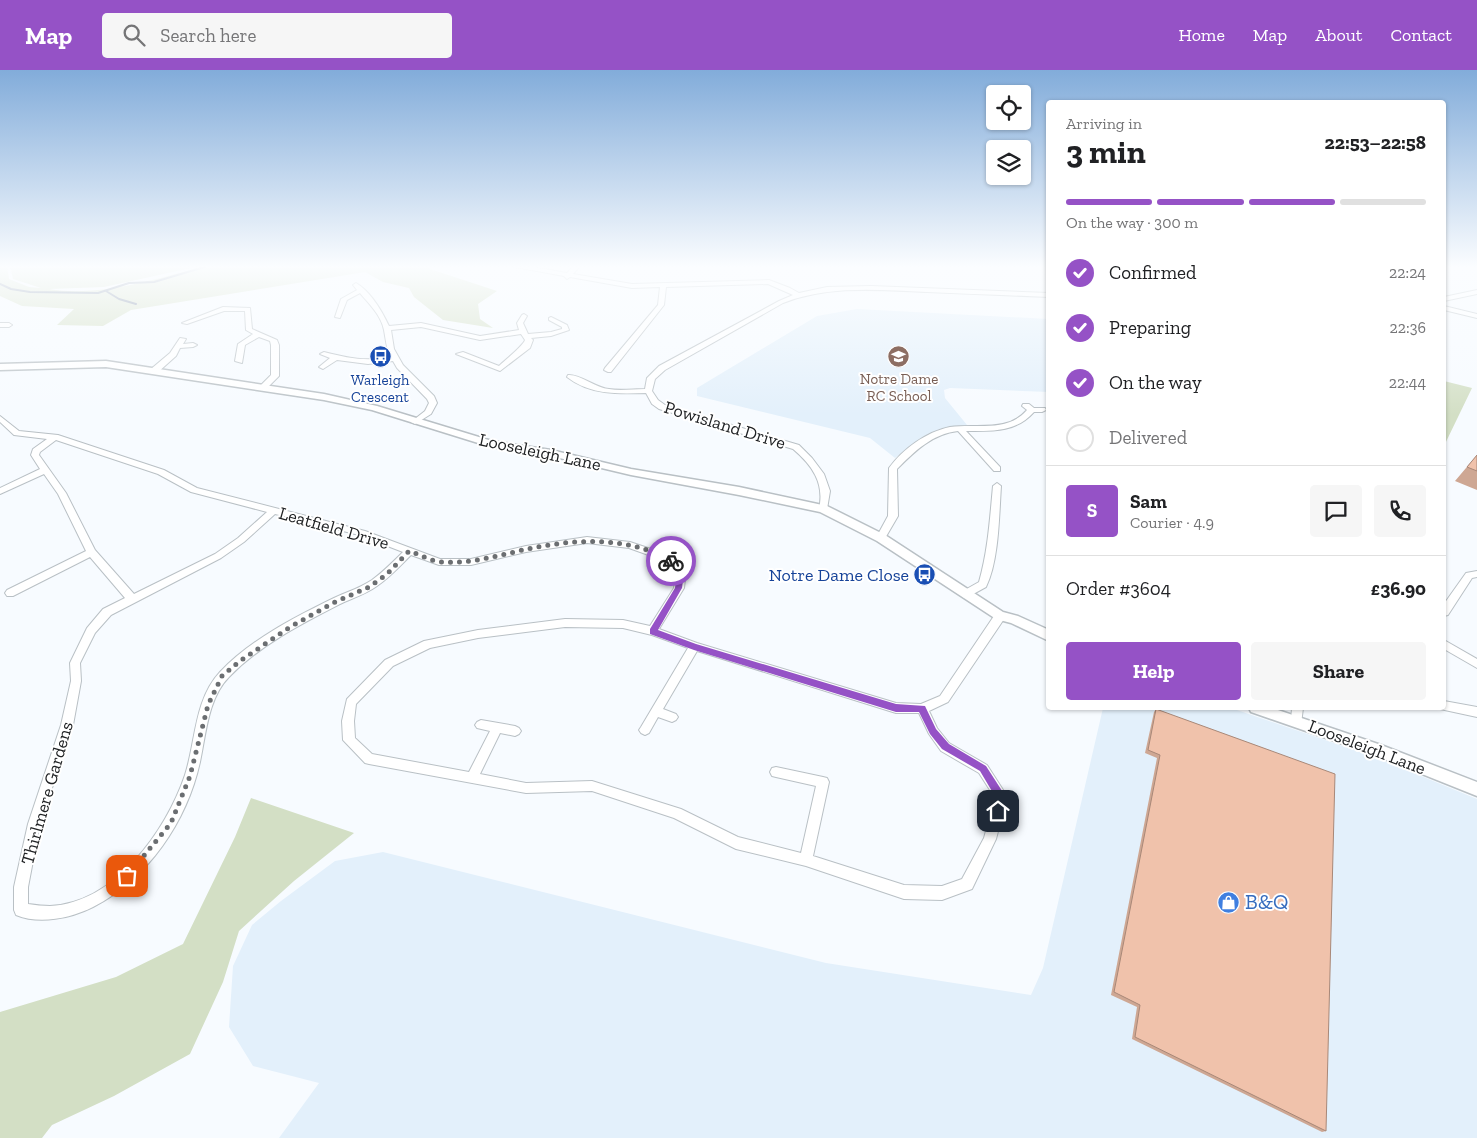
<!DOCTYPE html>
<html lang="en">
<head>
<meta charset="utf-8">
<style>
  body { margin:0; font-family:"Zilla Slab",serif; background:#f6f6f6; color:#202124; height:100vh; display:flex; flex-direction:column; font-size:19px; white-space:nowrap }
  * { box-sizing:border-box; margin:0 }
  p { font-size:16px; color:#757577 }
  .icon { flex:none; width:28px; height:28px; fill:none; stroke:currentColor; stroke-width:2; stroke-linecap:round; stroke-linejoin:round }
  .map { position:relative; flex:1; overflow:hidden }
  .sheet { position:absolute; left:1046px; top:30px; width:400px; height:610px; display:flex; flex-direction:column; background:#fff; border-radius:5px; box-shadow:0 1px 4px #0004 }
  .sheet>* { flex:none }
  .tools { position:absolute; left:986px; top:15px; display:grid; gap:10px }
  .tools a { display:grid; place-items:center; width:45px; height:45px; border-radius:5px; background:#fff; box-shadow:0 1px 4px #0004; font-size:25px }
  .pin { position:absolute; display:grid; place-items:center; width:42px; height:42px; color:#fff; margin:-21px; border-radius:10px; box-shadow:0 2px 8px #0006 }
  .courier { position:absolute; display:grid; place-items:center; width:50px; height:50px; margin:-25px; border:4px solid #9552c6; border-radius:50%; background:#fff; color:#222; box-shadow:0 1px 6px #0007 }
  .overview em { font-style:normal; font-weight:700 }
  .overview div { display:flex; flex-direction:column-reverse }
  .overview { display:flex; align-items:center; justify-content:space-between; height:85px; padding:0 20px }
  h1 { font-size:32px; font-weight:700; line-height:38px }
  .bar { display:grid; grid-template-columns:repeat(4,1fr); gap:8px 5px; align-content:center; height:60px; padding:0 20px }
  .bar i { height:6px; border-radius:4px; background:#e0e0e0 }
  .bar .current { background:#9552c6 }
  .bar p { grid-column:span 4 }
  .line { display:flex; align-items:center; gap:12px; padding:0 20px; border-top:1px solid #e0e0e0 }
  .line div { flex:1 }
  .round { display:grid; place-items:center; flex:none; width:52px; height:52px; border-radius:5px; background:#f6f6f6 }
  ol { padding:0 20px; list-style:none }
  li { display:flex; align-items:center; gap:15px; height:55px }
  li p { margin-inline-start:auto }
  li .icon { padding:5px; border-radius:50%; background:#9552c6; color:#fff; stroke-width:4 }
  li:last-child { color:#757577 }
  li i { width:28px; height:28px; border:2px solid #e0e0e0; border-radius:50% }
  .action { display:flex; gap:10px; margin-top:auto; padding:10px 20px }
  .action a { flex:1; height:58px; border-radius:5px; background:#9552c6; color:#fff; font-size:20px; font-weight:700; line-height:58px; text-align:center }
  .action a+a { background:#f6f6f6; color:#202124 }
  header { display:flex; align-items:center; gap:30px; box-sizing:border-box; height:70px; padding:0 25px; background:#9552c6; color:#fff }
  header strong { font-size:24px }
  nav { display:flex; gap:28px; margin-inline-start:auto; font-size:18px }
  .search { width:350px; height:45px; background:#f6f6f6; display:flex; align-items:center; gap:12px; box-sizing:border-box; padding:0 18px; border-radius:5px; color:#757577; font-size:19px }
  .map>svg:first-child { display:block }
  .built { fill:#e3f0fb }
  .green { fill:#d3dfc5; fill-rule:evenodd }
  .lines { fill:none; stroke-linecap:round; stroke-linejoin:round }
  .stream { stroke:#6a7a95; stroke-width:2 }
  .minor-casing { stroke:#b9c0c5; stroke-width:2 }
  .tertiary-casing { stroke:#b9c0c5; stroke-width:3 }
  .minor { fill:#fff; fill-rule:evenodd }
  .tertiary { fill:#fff; fill-rule:evenodd }
  .wall { fill:#cea793 }
  .building { fill:#f0c2ab; stroke:#a88878 }
  .route { fill:#9552c6 }
  .done { stroke:#6b6e71; stroke-width:5; stroke-dasharray:0 9 }
  .labels { text-anchor:middle; stroke-width:4; stroke-linejoin:round; paint-order:stroke }
  .far-education-label { font-size:15px; fill:#785e54; stroke:#fff }
  .far-transit-label { font-size:15px; fill:#164399; stroke:#fff }
  .street-label { font-size:18px; fill:#202224; stroke:#fff }
  .transit-label { font-size:18px; fill:#164399; stroke:#fff; text-anchor:end }
  .near-shop-label { font-size:21px; fill:#366cbe; stroke:#fff; text-anchor:start }
</style>
</head>
<body>
<header>
<strong>Map</strong>
<div class="search"><svg class="icon" aria-label="search" viewBox="0 0 24 24"><circle cx="10" cy="10" r="6"/><path d="M15 15l6 6"/></svg>Search here</div>
<nav><a>Home</a><a>Map</a><a>About</a><a>Contact</a></nav>
</header>
<div class="map">
<svg width="1477" height="1068" viewBox="0 0 1477 1068">
  <rect width="100%" height="100%" fill="#f7fbff"/>
  <path class="built" d="M857 239 1049 249V322L950 318 944 320 945 328 967 355 924 366 895 388 870 368 697 326V318L817 246Z
    M1103 638H1231L1375 687 1477 729V1068H279L319 1013 253 996 229 957 233 896 252 855 281 831 335 791 383 782 826 893 1031 925 1043 898Z"/>
  <path class="green" d="M0 195H7L9 209 29 217 41 218 13 209 10 195H432L430 199 497 221 478 234 480 249 493 258 443 250 414 227 409 218 383 212 365 202 131 240 103 256 57 255 74 239 22 236 0 226ZM200 196C194 200 183 202 175 204 136 215 89 226 49 219L104 217Z
    M1444 311 1472 318 1444 376Z
    M251 728 354 763 294 811 239 861 223 912 190 984 114 1026 52 1055 42 1068H0V942L116 907 183 874 235 767Z"/>
  <g class="lines">
    <path class="stream" d="M0 214 11 219 30 222 98 223 129 213 154 212 211 195
      M106 221 119 229 136 234"/>
    <defs>
      <path id="minor" d="M504 195H521L567 203 574 195H581L573 204 632 214 769 210 790 218 799 223 827 217 871 216 1049 223V227C1008 225 967 224 927 222 878 220 829 215 783 233L665 300 655 309 652 321 658 330 665 335 799 375 812 388 824 404 830 421 827 439 823 442 819 439C825 413 812 395 793 379L659 339 652 334 646 323C618 324 590 325 567 307L568 305C580 304 596 318 609 319 620 321 633 319 645 319L647 308 659 296 779 231 793 225 768 214 666 217 664 235 611 302H608L604 300 605 298 658 235 660 217 632 218 570 207 567 209 564 206Z
        M356 213C370 221 382 241 389 256L421 253 480 266 519 260 517 253 522 245 524 244 527 246 523 253 528 264 551 262 562 259V257L549 250V248L551 247 567 255 569 260 551 266 531 268 533 270 530 278 500 301 456 284 463 282 499 296C505 290 523 276 525 270L521 264 480 270 421 257 391 260 394 279 403 295 434 326 437 333 431 344 415 354 411 352 425 341 429 333 427 329 397 298 393 291 368 294 337 290 323 299 319 297 330 288 320 284 324 282C347 288 367 292 391 287 386 278 386 270 384 260 381 245 369 234 360 223L347 230 340 248 335 247 341 229 357 220 353 215Z
        M1477 220V224L1444 231V227Z
        M1444 236 1477 244V248L1444 240Z
        M223 237 250 238 252 259 277 270 279 275V306L265 320H262L258 318 271 305V275L270 271 259 267 245 275 242 293 235 291 238 274 253 264 246 260 245 241H224L187 254 182 253Z
        M0 253H9L12 255 9 257H0Z
        M180 268 186 269 183 274 193 273 197 275 193 277 180 278 176 286 157 303H151V299L170 283Z
        M1023 334H1029L1034 338H1045L1046 340 1042 342H1034C1015 363 992 361 966 361L1000 397V401H994L958 361C932 364 915 381 897 399L898 446 884 470H878L876 468 888 446 889 398C903 379 926 362 950 357 977 353 1007 363 1027 340L1022 336Z
        M0 346 19 361 58 365 164 400 197 418 365 461 440 489H471L526 476 587 467 630 472 657 481 674 488 686 501 684 518 659 559 697 573 896 633 921 634 940 626 996 543H1004L1005 546 1004 549 948 632 929 641 937 658 949 673 987 695 1005 723 1007 727 996 769 972 819 942 830 904 829 806 796 736 779 674 748 592 721 526 723 369 694 365 693 343 670 342 651 347 629 385 590 424 571 478 560 565 549 623 550 650 556 674 518 676 502 668 492 629 478 587 473 526 482 471 495H439L411 485C400 496 390 507 377 516 366 524 353 528 340 534 301 554 260 575 229 607 208 628 206 664 200 692 187 751 148 809 93 837 71 848 40 855 16 845L14 840V817L28 754 61 655 71 611 70 593 87 558 103 539 125 528 90 487 13 526H7L5 523 7 520 86 481 58 424 44 404 0 424V418L40 399 31 385 33 379 47 369 14 365 0 352ZM56 370 158 404 191 422 267 442 238 468 215 484 134 524 95 480 66 423 39 385 40 382ZM275 444 359 465 403 482C393 492 383 502 372 510 360 518 347 522 334 528 295 547 250 570 220 602 194 630 196 671 185 705 166 761 115 833 50 836 43 836 35 835 28 834V817L40 754 73 655 81 611 80 593 95 563 111 545 221 488 244 472ZM565 557 623 558 652 565 688 578 641 657 639 660 641 663 645 665 649 663 658 647 672 652 676 650 678 647 676 644 663 639 697 581 896 643H919L929 664 941 681 979 703 995 728 984 768 962 809 942 816 904 815 813 786 829 712 827 708 823 707 776 697 772 698 770 702 772 706 776 707 816 716 801 783 738 767 681 739 592 711 526 713 480 704 500 663 515 666 519 664 521 661 519 658 515 656 481 650 477 652 475 655 477 658 490 661 469 702 372 684 355 668 354 651 356 634 393 596 430 578 478 568Z
        M997 413 1001 416C999 445 999 491 986 517L966 528 963 527 961 524 963 521 979 512C988 481 990 448 993 416Z
        M1477 501V507L1472 508 1448 545 1444 546V534L1466 503Z
        M1444 570 1477 589V598L1444 579Z
        M1444 631 1477 637V647L1440 639 1439 638H1444Z
        M1292 638H1303L1301 654 1297 656 1293 654 1291 651Z"/>
      <path id="tertiary" d="M106 291 324 324 377 336 492 371 551 380 631 399 739 417 827 436 885 465 1003 542 1018 546 1049 560V571L1011 553 996 549 877 471 820 442 739 425 631 405 551 386 491 377 372 340 324 330 106 297 0 300V294Z
        M1249 638H1272L1381 675 1477 712V726L1372 684 1251 642Z"/>
    </defs>
    <use href="#minor" class="minor-casing"/>
    <use href="#tertiary" class="tertiary-casing"/>
    <use href="#minor" class="minor"/>
    <use href="#tertiary" class="tertiary"/>
  </g>
  <path class="wall" d="M1477 385V420L1455 411Z
    M1156 639 1326 1061 1322 1062 1132 969 1137 937 1111 925 1157 688 1145 683 1154 642Z"/>
  <path class="building" d="M1477 385V401L1467 397Z
    M1156 639 1335 704 1326 1061 1135 967 1140 935 1114 922 1160 685 1148 680Z"/>
  <linearGradient id="sky" x2="0" y2="1"><stop stop-color="#82acda"/><stop offset="0.57" stop-color="#fbfdff"/><stop offset="1" stop-color="#fbfdff" stop-opacity="0"/></linearGradient>
  <rect width="1477" height="345" fill="url(#sky)"/>
  <path class="route" d="M668 489H674L684 502 682 518 658 560 696 574 896 634 925 636 936 659 949 674 986 696 1006 727 1001 744H994L993 741 996 728 980 701 942 679 930 664 919 642H896L694 580 650 564V559L675 518 677 502 668 493Z"/>
  <g class="lines">
    <path class="done" d="M127 806 171 753 190 706 208 635 222 606 240 591 290 557 333 533 369 517 387 504 409 481C419 484 430 491 441 492 469 494 496 486 523 480 572 469 627 465 671 491"/>
  </g>
  <defs>
    <symbol id="school-disc" viewBox="-11 -11 22 22"><circle r="9.5" fill="#8d6e63" stroke="#fff"/><path d="M0-5L7-2L0 1L-7-2ZM-4 1L0 2.5L4 1V4Q0 6-4 4Z" fill="#fff"/></symbol>
    <symbol id="bus-disc" viewBox="-11 -11 22 22"><circle r="9.5" fill="#1a4fb4" stroke="#fff"/><path d="M-5-6H5V4H4V6H2V4H-2V6H-4V4H-5ZM-3.5-4V0h7V-4ZM-3.5 1.2v1.5H-2V1.2ZM2 1.2v1.5H3.5V1.2Z" fill="#fff"/></symbol>
    <symbol id="shop-disc" viewBox="-11 -11 22 22"><circle r="9.5" fill="#3f7fe0" stroke="#fff"/><path d="M-5-2.5h2.3a2.7 3.5 0 0 1 5.4 0H5L5.5 6h-11ZM-1.5-2.5h3a1.5 2.3 0 0 0-3 0Z" fill="#fff"/></symbol>
  </defs>
  <g fill-rule="evenodd">
    <use href="#school-disc" x="886" y="274" width="25" height="25"/>
    <use href="#bus-disc" x="368" y="274" width="25" height="25"/>
    <use href="#bus-disc" x="912" y="492" width="25" height="25"/>
    <use href="#shop-disc" x="1216" y="820" width="25" height="25"/>
  </g>
  <g class="labels">
    <g class="far-education-label">
      <text x="899" y="314">Notre Dame<tspan x="899" dy="17">RC School</tspan></text>
    </g>
    <g class="far-transit-label">
      <text x="380" y="315">Warleigh<tspan x="380" dy="17">Crescent</tspan></text>
    </g>
    <g class="street-label">
      <text transform="translate(725 355) rotate(17)" y="6">Powisland Drive</text>
      <text transform="translate(540 382) rotate(12)" y="6">Looseleigh Lane</text>
      <text transform="translate(334 458) rotate(16)" y="6">Leatfield Drive</text>
      <text transform="translate(1367 677) rotate(21)" y="6">Looseleigh Lane</text>
      <text transform="translate(47 723) rotate(-74)" y="6">Thirlmere Gardens</text>
    </g>
    <g class="transit-label">
      <text x="909" y="511">Notre Dame Close</text>
    </g>
    <g class="near-shop-label">
      <text x="1245" y="839">B&amp;Q</text>
    </g>
  </g>
</svg>
<div class="tools">
<a><svg class="icon" aria-label="locate" viewBox="0 0 24 24"><circle cx="12" cy="12" r="6"/><path d="M12 2v4M12 18v4M2 12h4M18 12h4"/></svg></a>
<a><svg class="icon" aria-label="layers" viewBox="0 0 24 24"><path d="M12 4l9 5-9 5-9-5zM3 14l9 5 9-5"/></svg></a>
</div>
<div class="pin" style="left:127px;top:806px;background:#ea580c"><svg class="icon" aria-label="bag" viewBox="0 0 24 24"><path d="M5 8h14l-1 12H6zM9 8a3 3 0 0 1 6 0"/></svg></div>
<div class="pin" style="left:998px;top:741px;background:#1f2937"><svg class="icon" aria-label="home" viewBox="0 0 24 24"><path d="M3 11l9-7 9 7M6 9v11h12V9"/></svg></div>
<div class="courier" style="left:671px;top:491px"><svg class="icon" aria-label="bike" viewBox="0 0 24 24"><circle cx="6" cy="16" r="4"/><circle cx="18" cy="16" r="4"/><path d="M6 16l4-8h5l3 8M10 8l3 8H6M13 5h3"/></svg></div>
<section class="sheet">
<div class="overview"><div><h1>3 min</h1><p>Arriving in</p></div><em>22:53–22:58</em></div>
<div class="bar"><i class="current"></i><i class="current"></i><i class="current"></i><i></i><p>On the way · 300 m</p></div>
<ol>
<li><svg class="icon" aria-label="check" viewBox="0 0 24 24"><path d="M5 12l5 5 9-10"/></svg>Confirmed<p>22:24</p></li>
<li><svg class="icon" aria-label="check" viewBox="0 0 24 24"><path d="M5 12l5 5 9-10"/></svg>Preparing<p>22:36</p></li>
<li><svg class="icon" aria-label="check" viewBox="0 0 24 24"><path d="M5 12l5 5 9-10"/></svg>On the way<p>22:44</p></li>
<li><i></i>Delivered</li>
</ol>
<div class="line" style="height:90px"><b class="round" style="background:#9552c6;color:#fff">S</b><div><b>Sam</b><p>Courier · 4.9</p></div><a class="round"><svg class="icon" aria-label="chat" viewBox="0 0 24 24"><path d="M4 5h16v11H9l-5 4z"/></svg></a><a class="round"><svg class="icon" aria-label="phone" viewBox="0 0 24 24"><path d="M5 4h4l2 5-3 2q2 4 5 5l2-3 5 2v4C11 20 4 13 5 4z"/></svg></a></div>
<div class="line" style="height:65px"><div>Order #3604</div><b>£36.90</b></div>
<div class="action"><a>Help</a><a>Share</a></div>
</section>
</div>
</body>
</html>
